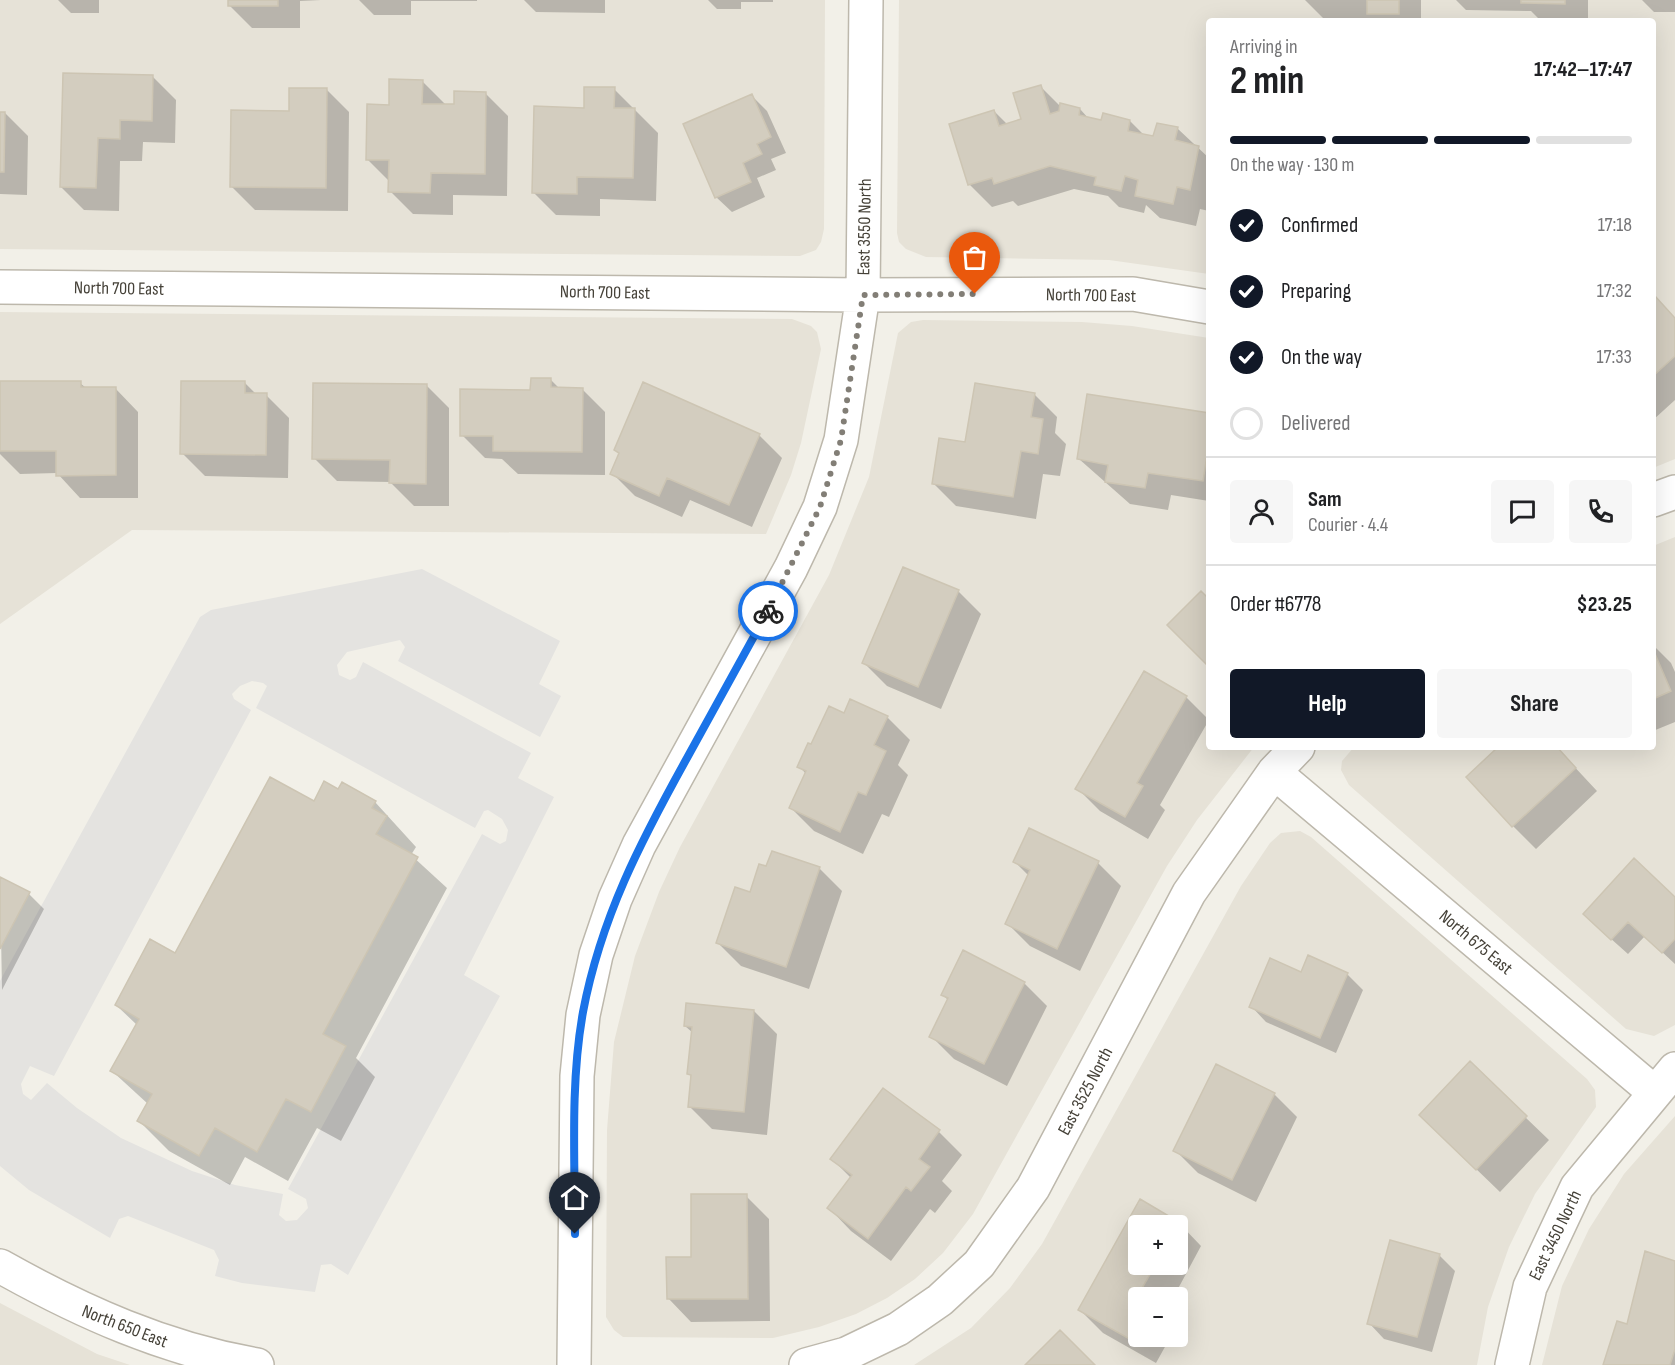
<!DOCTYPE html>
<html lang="en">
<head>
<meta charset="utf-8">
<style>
  body { margin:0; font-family:"Sofia Sans Condensed",sans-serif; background:#f6f6f6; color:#202124; height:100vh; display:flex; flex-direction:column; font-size:22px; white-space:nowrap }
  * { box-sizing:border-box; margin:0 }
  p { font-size:20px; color:#757577 }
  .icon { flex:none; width:33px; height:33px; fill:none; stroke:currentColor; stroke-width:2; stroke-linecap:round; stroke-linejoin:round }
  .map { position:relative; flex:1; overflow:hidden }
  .details { position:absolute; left:1206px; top:18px; width:450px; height:732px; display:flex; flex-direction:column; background:#fff; border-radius:6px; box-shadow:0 6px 24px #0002 }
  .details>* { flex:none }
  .buttons { position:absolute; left:1128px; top:1215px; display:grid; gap:12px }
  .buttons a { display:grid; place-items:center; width:60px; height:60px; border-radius:6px; background:#fff; box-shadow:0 6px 24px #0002; font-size:30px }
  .pin { position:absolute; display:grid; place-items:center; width:51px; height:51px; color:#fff; margin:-62px -26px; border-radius:50% 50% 50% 0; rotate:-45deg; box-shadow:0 0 6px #0007 }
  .pin .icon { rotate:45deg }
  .courier { position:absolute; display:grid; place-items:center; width:60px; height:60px; margin:-30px; border:4px solid #1a73e8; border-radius:50%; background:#fff; color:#222; box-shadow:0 2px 8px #0007 }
  .overview em { font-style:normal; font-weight:700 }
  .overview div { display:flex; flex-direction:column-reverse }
  .overview { display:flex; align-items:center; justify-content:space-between; height:102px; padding:0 24px }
  h1 { font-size:39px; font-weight:700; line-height:45px }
  .bar { display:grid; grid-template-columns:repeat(4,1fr); gap:9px 6px; align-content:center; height:72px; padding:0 24px }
  .bar i { height:8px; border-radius:4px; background:#e0e0e0 }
  .bar .active { background:#111827 }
  .bar p { grid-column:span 4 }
  .line { display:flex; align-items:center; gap:15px; padding:0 24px; border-top:2px solid #e0e0e0 }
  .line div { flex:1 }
  .round { display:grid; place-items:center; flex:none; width:63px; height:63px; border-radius:6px; background:#f6f6f6 }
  ol { padding:0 24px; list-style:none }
  li { display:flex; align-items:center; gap:18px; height:66px }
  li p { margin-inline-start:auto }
  li .icon { padding:6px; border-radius:50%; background:#111827; color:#fff; stroke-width:4 }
  li:last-child { color:#757577 }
  li i { width:33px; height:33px; border:3px solid #e0e0e0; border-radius:50% }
  .button { display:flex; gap:12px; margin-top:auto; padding:12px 24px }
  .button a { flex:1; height:69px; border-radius:6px; background:#111827; color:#fff; font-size:24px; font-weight:700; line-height:69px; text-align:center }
  .button a+a { background:#f6f6f6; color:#202124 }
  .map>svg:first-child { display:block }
  .residential { fill:#e6e2d7; fill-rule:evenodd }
  .parking { fill:#e4e3e0; fill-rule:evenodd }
  .shadow { fill:#0003; fill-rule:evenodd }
  .building { fill:#d3cdbf; stroke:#cdc5b3; stroke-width:1.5 }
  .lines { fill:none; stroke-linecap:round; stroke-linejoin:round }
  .minor-casing { stroke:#bdb8ac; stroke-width:36 }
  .minor { stroke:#fff; stroke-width:33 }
  .done { stroke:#827e76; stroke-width:6; stroke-dasharray:0 10.8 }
  .route { stroke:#1a73e8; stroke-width:8 }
  .labels { text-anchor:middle; stroke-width:4.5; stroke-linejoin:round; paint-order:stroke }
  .street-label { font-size:18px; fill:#454138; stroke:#fff }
</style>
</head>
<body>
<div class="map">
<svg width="1675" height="1365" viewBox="0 0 1675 1365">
  <rect width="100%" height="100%" fill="#f2f0e8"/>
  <path class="residential" d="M0 0H825L824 229 821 242 816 250 800 256 0 249Z
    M899 0H1675V459L1653 468V21H1209V274L1109 260 926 257 906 249 899 242 897 233Z
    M0 312 792 319 811 326 817 332 821 349 801 443 791 475 766 534 132 530 0 624Z
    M923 320 1082 322 1132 326 1209 338V747H1254L1197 820 1167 866 973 1214 943 1253 915 1279 887 1298 856 1314 819 1327 773 1338 623 1337 614 1330 606 1317 607 1130 614 1042 635 956 659 892 680 847 829 575 869 477 898 333 911 322Z
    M1675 537V1025L1654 1036 1626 1029 1349 785 1341 770 1342 761 1354 747H1653V546Z
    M1300 831 1311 837 1587 1079 1595 1090 1596 1107 1535 1194 1509 1247 1488 1307 1477 1365H914L971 1328 1010 1288 1042 1244 1241 886 1270 843 1281 833ZM1138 1226H1178V1264H1138ZM1138 1298H1178V1336H1138Z
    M1675 1116V1365H1542L1562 1286 1589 1229 1624 1174Z
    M0 1303 97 1354 130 1365H0Z"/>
  <path class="parking" d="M422 569 560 641 539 684 561 696 540 737 398 661 405 647 400 640 347 652 337 665 339 675 350 680 356 677 363 662 531 753 518 778 554 797 464 975 500 996 348 1275 331 1264 321 1265 315 1292 242 1283 215 1276 219 1260 214 1250 128 1216 119 1219 110 1238 29 1190 0 1166V981L200 617 211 610ZM252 681 263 683 267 686 256 708 475 828 484 811 488 810 502 819 508 830 506 841 500 844 482 834 288 1189 306 1199 308 1208 297 1220 286 1221 279 1215 283 1194 235 1185 192 1171 121 1138 77 1108 47 1083 31 1100 23 1094 21 1084 30 1066 54 1076 251 710 234 699 232 694 240 686Z"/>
  <path class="shadow" d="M58 0H99V13H71Z
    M193 0H321L300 1V28H252L229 5V0Z
    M359 0H477V1H411V15H374Z
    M524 0H641H605V13L536 12Z
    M693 0H773V2H741V9H717L708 0Z
    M1305 0H1421V21H1326Z
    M1456 0H1588V21H1541L1531 11 1466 10Z
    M1642 0H1675V12H1654Z
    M64 74 153 77 176 100 175 143 143 142 142 161H120L119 211 84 210 61 187Z
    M422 81 445 104 455 106 485 93 508 116 507 196 453 195V215L413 214 390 191V182L367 159 391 106Z
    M1041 87 1061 107 1080 109 1089 119 1103 122 1130 121 1145 136 1154 138 1178 129 1209 158V211L1200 209 1196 226 1160 218 1146 205 1144 213 1119 207 1108 196 1074 189 1018 206 1013 201 992 207 969 184 994 111 1008 125 1023 120Z
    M326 89 349 112 348 211 255 210 232 187Z
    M614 89 658 133 656 201 600 199V216L556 215 533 192 585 109Z
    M752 96 767 111 786 153 771 159 776 170 757 178 765 197 732 212 716 197Z
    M0 113H5L28 136 27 195 0 194Z
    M1653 300 1675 318V400L1653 420Z
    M550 379 560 389H582L605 412V475L518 474 502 459 485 458 462 435Z
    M0 383H80L86 388H115L138 412V498H80L57 473 20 474 0 454Z
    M245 383 257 395H266L289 418 288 478 205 476 182 453Z
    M426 385 449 408V506H414L390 482 337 481 314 458Z
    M1034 394 1057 417 1055 433 1066 444 1060 476 1043 474 1036 519 956 506 933 483 966 444Z
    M1209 415V501L1171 495 1168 510 1130 504 1079 459Z
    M759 435 782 458 752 527 690 500 682 517 635 496 612 473 620 454 615 450Z
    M958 591 981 614 941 709 887 686 864 663Z
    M1653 645 1671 663 1675 672V722L1653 731Z
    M1145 673 1186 697 1209 720 1160 805 1165 810 1148 839 1100 811 1077 788Z
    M845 715 887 717 910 740 898 765 908 775 889 817 882 814 863 854 814 831 791 808 806 774 799 766 812 746Z
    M1500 747H1556L1597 791 1536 849 1513 826Z
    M338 791 375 802 416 847 411 855 447 888 356 1058 375 1077 341 1141 317 1128 288 1181 245 1157 230 1185 169 1151 139 1121 148 1104 112 1071 137 1025 116 1005 176 955 314 803Z
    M1015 862 1098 863 1121 886 1080 971 1030 946 1007 923 1029 876Z
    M767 868H819L842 891 809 989 741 966 718 943Z
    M0 879 29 894 44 909 2 990Z
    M1675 899V964L1645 936 1628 954 1600 929Z
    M1309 957 1348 975 1363 990 1336 1053 1266 1022 1251 1006 1301 974Z
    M1024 983 1047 1006 1007 1086 954 1059 931 1036 948 1000 943 995Z
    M754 1011 777 1034 767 1135 712 1129 689 1106 693 1033 685 1026Z
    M1470 1064 1549 1140 1500 1192 1444 1138Z
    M884 1090 939 1132 962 1155 942 1181 952 1191 935 1213 930 1209 891 1261 851 1231 829 1208 851 1178 832 1159Z
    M1274 1094 1297 1117 1256 1202 1198 1173 1175 1150Z
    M746 1196 769 1219 770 1321 691 1322 668 1298 693 1259Z
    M1140 1201 1179 1223 1201 1246 1173 1298H1138V1336H1171L1156 1363 1103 1333 1080 1310ZM1138 1226H1178V1264H1138Z
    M1439 1255 1455 1271 1432 1352 1384 1339 1369 1323Z
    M1675 1262V1365H1605L1628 1326Z"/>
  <path class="building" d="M228 0H278V6H228Z
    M1367 0H1399V14H1367Z
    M1521 0H1565V4L1521 3Z
    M63 73 153 75 152 121 120 120V139L98 138 96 188 60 187Z
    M389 79 423 80 422 104H454V91L486 92 485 174 431 173 430 193 388 192 389 160H366L367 104 389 105Z
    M1041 85 1050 114 1059 111 1060 103 1080 108 1079 115 1101 120 1103 113 1130 120 1128 131 1153 136 1157 123 1178 127 1175 140 1199 146 1190 190 1177 187 1173 204 1135 196 1138 180 1125 176 1121 191 1094 185 1096 177 1050 166 994 184 992 178 968 185 949 124 994 110 999 126 1021 119 1013 93Z
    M584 87H615L614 108H635L633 178 577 177V194L532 193 534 106 584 108Z
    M289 88H327L326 188 230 187 231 110 289 111Z
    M752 94 771 137 757 144 762 154 743 163 751 182 715 198 683 124Z
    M0 112H5L4 172H0Z
    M1655 296 1675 318V356L1653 376V298Z
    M531 378H551V387L583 388 582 452 493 451V436H460V389L530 390Z
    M0 381H81V387H116V475L56 476V451H0Z
    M181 381H245V393H267L266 455 180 454Z
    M643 382 760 434 729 505 667 478 659 496 610 474 619 453 614 450Z
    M313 383 427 384 426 484 389 483 390 460 312 459Z
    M975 383 1035 393 1031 417 1043 419 1038 454 1021 451 1013 497 932 484 939 438 965 442Z
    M1087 394 1209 413V442L1203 481 1148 473 1145 488 1105 482 1108 465 1077 459Z
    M903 567 959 590 918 687 862 663Z
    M1201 591 1209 599V667L1167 625Z
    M1653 649 1671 691 1653 699Z
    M1144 671 1187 696 1137 783 1143 786 1125 817 1075 789Z
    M850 699 888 716 874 745 886 751 866 795 858 792 840 832 789 808 806 771 797 767 808 743 811 744 829 706 844 713Z
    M1498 747H1557L1576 768 1512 827 1466 777Z
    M270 777 314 801 324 781 338 789 342 782 376 801 372 808 387 816 376 834 418 857 323 1034 346 1046 311 1112 286 1099 257 1152 215 1128 199 1156 137 1121 152 1094 110 1071 139 1019 115 1005 150 939 175 953Z
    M1029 828 1099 861 1057 949 1005 924 1030 870 1013 862Z
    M772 851 820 867 786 967 716 943 735 887 750 892 759 864 766 866Z
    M1634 858 1675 897V939L1662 953 1628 922 1611 940 1583 914Z
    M0 877 30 892 0 949Z
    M963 950 1025 982 984 1064 929 1037 948 998 941 995Z
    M1308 955 1348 973 1320 1038 1249 1007 1270 958 1301 972Z
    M686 1003 754 1010 744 1112 688 1107 691 1075 687 1074 692 1027 684 1026Z
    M1470 1061 1527 1116 1476 1170 1419 1115Z
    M1216 1064 1275 1093 1232 1180 1173 1151Z
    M883 1088 940 1130 919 1159 930 1167 911 1191 906 1187 868 1239 827 1208 852 1175 830 1159Z
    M691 1194H747L748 1299H667L666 1257H691Z
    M1140 1199 1179 1222 1177 1226H1138V1264H1156L1138 1295 1142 1298H1138V1330L1133 1341 1078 1310Z
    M1390 1240 1440 1254 1417 1337 1367 1324Z
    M1645 1251 1675 1261V1349L1670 1365H1603L1617 1321 1627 1324Z
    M1060 1330 1095 1365H1025Z"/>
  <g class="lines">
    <defs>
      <path id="minor" d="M0 287 863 295 1133 294 1209 307
        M1653 500 1675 492
        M1274 772 1654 1092
        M0 1266C82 1312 165 1349 257 1365
        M574 1365 577 1076 583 1015 596 955 615 899 639 845 791 568 820 507 841 440 863 295 866 0
        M806 1365 846 1354 898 1329 940 1300 979 1264 1033 1188 1189 893 1274 772 1298 747
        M1512 1365 1530 1287 1577 1187 1675 1069"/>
    </defs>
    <use href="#minor" class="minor-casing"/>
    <use href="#minor" class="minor"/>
  </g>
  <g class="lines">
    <path class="done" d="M768 611 820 507 841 440 863 295 975 294"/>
    <path class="route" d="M575 1234C575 1161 570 1084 583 1012 601 917 641 841 687 758 714 709 741 660 768 611"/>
  </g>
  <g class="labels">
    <g class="street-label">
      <text transform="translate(864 227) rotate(-89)" y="6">East 3550 North</text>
      <text transform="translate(119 288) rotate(1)" y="6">North 700 East</text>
      <text transform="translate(605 292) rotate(1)" y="6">North 700 East</text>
      <text transform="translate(1091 295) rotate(1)" y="6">North 700 East</text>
      <text transform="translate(1476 942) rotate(40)" y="6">North 675 East</text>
      <text transform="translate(1085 1091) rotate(-62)" y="6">East 3525 North</text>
      <text transform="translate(1555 1235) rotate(-64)" y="6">East 3450 North</text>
      <text transform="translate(125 1326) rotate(21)" y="6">North 650 East</text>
    </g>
  </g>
</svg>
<div class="buttons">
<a>+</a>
<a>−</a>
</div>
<div class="pin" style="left:975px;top:294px;background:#ea580c"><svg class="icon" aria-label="bag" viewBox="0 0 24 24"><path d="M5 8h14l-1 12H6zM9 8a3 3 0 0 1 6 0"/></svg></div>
<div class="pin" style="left:575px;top:1234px;background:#1f2937"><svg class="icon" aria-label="home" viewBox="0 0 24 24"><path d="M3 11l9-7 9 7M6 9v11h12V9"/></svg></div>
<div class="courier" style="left:768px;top:611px"><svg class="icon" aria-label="bike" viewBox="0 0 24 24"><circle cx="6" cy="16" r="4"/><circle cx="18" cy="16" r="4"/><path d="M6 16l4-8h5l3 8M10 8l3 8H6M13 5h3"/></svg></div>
<section class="details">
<div class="overview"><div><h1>2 min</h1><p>Arriving in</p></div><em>17:42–17:47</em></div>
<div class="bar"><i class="active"></i><i class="active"></i><i class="active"></i><i></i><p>On the way · 130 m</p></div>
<ol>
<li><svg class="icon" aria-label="check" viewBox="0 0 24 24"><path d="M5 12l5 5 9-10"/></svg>Confirmed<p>17:18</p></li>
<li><svg class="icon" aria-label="check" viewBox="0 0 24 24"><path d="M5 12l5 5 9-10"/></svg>Preparing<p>17:32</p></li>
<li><svg class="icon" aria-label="check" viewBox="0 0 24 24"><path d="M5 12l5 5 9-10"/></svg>On the way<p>17:33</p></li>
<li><i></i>Delivered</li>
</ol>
<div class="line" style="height:108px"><a class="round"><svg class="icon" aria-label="person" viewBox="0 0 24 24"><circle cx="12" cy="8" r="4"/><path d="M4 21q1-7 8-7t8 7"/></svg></a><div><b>Sam</b><p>Courier · 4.4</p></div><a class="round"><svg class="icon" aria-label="chat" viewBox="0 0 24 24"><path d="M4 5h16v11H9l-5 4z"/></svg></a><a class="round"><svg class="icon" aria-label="phone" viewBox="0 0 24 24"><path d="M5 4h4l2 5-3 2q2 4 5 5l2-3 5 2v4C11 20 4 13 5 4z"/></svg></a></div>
<div class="line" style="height:78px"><div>Order #6778</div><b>$23.25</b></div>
<div class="button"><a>Help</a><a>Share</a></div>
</section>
</div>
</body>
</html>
